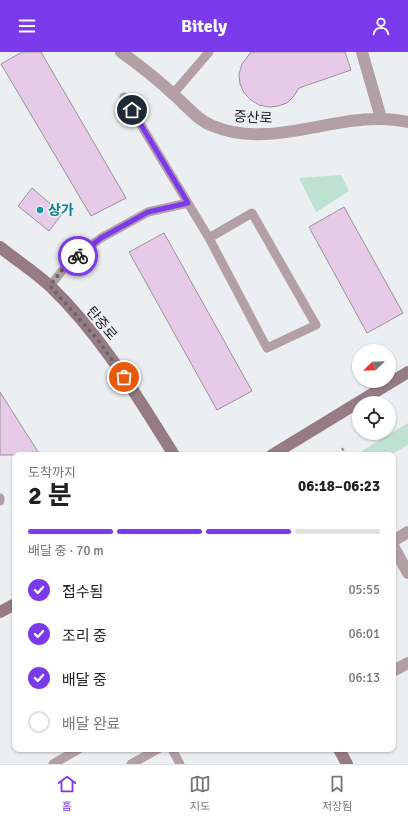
<!DOCTYPE html>
<html lang="ko">
<head>
<meta charset="utf-8">
<style>
  body { margin:0; font-family:Signika,"Noto Sans KR",sans-serif; background:#f6f6f6; color:#222; height:100vh; display:flex; flex-direction:column; font-size:15px; white-space:nowrap }
  * { box-sizing:border-box; margin:0 }
  p { font-size:13px; color:#767676 }
  .icon { flex:none; width:22px; height:22px; fill:none; stroke:currentColor; stroke-width:2; stroke-linecap:round; stroke-linejoin:round }
  .map { position:relative; flex:1; overflow:hidden }
  .drawer { position:absolute; left:12px; top:400px; width:384px; height:300px; display:flex; flex-direction:column; background:#fff; border-radius:8px; box-shadow:0 1px 3px #0004 }
  .drawer>* { flex:none }
  .needle { width:26px; rotate:247deg }
  .tools { position:absolute; left:352px; top:292px; display:grid; gap:8px }
  .tools a { display:grid; place-items:center; width:44px; height:44px; border-radius:50%; background:#fff; box-shadow:0 1px 3px #0004; font-size:20px }
  .pin { position:absolute; display:grid; place-items:center; width:34px; height:34px; color:#fff; margin:-17px; border:2px solid #fff; border-radius:50%; box-shadow:0 1px 4px #0007 }
  .courier { position:absolute; display:grid; place-items:center; width:40px; height:40px; margin:-20px; border:3px solid #7c3aed; border-radius:50%; background:#fff; color:#222; box-shadow:0 1px 5px #0007 }
  .summary em { font-style:normal; font-weight:700 }
  .summary div { display:flex; flex-direction:column-reverse }
  .summary { display:flex; align-items:center; justify-content:space-between; height:68px; padding:0 16px }
  h1 { font-size:26px; font-weight:700; line-height:30px }
  .bar { display:grid; grid-template-columns:repeat(4,1fr); gap:6px 4px; align-content:center; height:48px; padding:0 16px }
  .bar i { height:5px; border-radius:3px; background:#e0e0e0 }
  .bar .current { background:#7c3aed }
  .bar p { grid-column:span 4 }
  ol { padding:0 16px; list-style:none }
  li { display:flex; align-items:center; gap:12px; height:44px }
  li p { margin-inline-start:auto }
  li .icon { padding:4px; border-radius:50%; background:#7c3aed; color:#fff; stroke-width:4 }
  li:last-child { color:#767676 }
  li i { width:22px; height:22px; border:2px solid #e0e0e0; border-radius:50% }
  header { display:flex; justify-content:space-between; align-items:center; height:52px; padding:0 16px; background:#7c3aed; color:#fff; font-size:18px; font-weight:700 }
  .dock { display:flex; justify-content:space-around; align-items:center; height:56px; border-top:1px solid #e0e0e0; background:#fff; font-size:11px; color:#767676 }
  .dock a { display:grid; justify-items:center; gap:2px }
  .dock .current { color:#7c3aed }
  .map>svg:first-child { display:block }
  .green { fill:#bee2d1 }
  .building { fill:#e7cae7; stroke:#979597 }
  .lines { fill:none; stroke-linecap:round; stroke-linejoin:round }
  .path { stroke:#97999b; stroke-width:2.5; stroke-dasharray:3 3; stroke-linecap:butt }
  .service { stroke:#b3a0a5; stroke-width:9 }
  .minor { stroke:#b3a0a5; stroke-width:12 }
  .secondary { stroke:#967b82; stroke-width:12 }
  .done { stroke:#646667; stroke-width:4; stroke-dasharray:0 7.2 }
  .route { stroke:#7c3aed; stroke-width:5 }
  .culture-dot { fill:#0f9aa8; stroke:#eceff1; stroke-width:1.5 }
  .labels { text-anchor:middle; stroke-width:3.5; stroke-linejoin:round; paint-order:stroke }
  .street-label { font-size:14px; fill:#1b1c1d; stroke:#eceff1 }
  .culture-label { font-size:14px; font-weight:bold; fill:#0d838f; stroke:#eceff1; text-anchor:start }
</style>
</head>
<body>
<header><svg class="icon" aria-label="menu" viewBox="0 0 24 24"><path d="M4 6h16M4 12h16M4 18h16"/></svg>Bitely<svg class="icon" aria-label="person" viewBox="0 0 24 24"><circle cx="12" cy="8" r="4"/><path d="M4 21q1-7 8-7t8 7"/></svg></header>
<div class="map">
<svg width="408" height="712" viewBox="0 0 408 712">
  <rect width="100%" height="100%" fill="#eceff1"/>
  <path class="green" d="M341 123 349 139 316 160 299 126Z
    M408 371V393L390 403H361L360 400Z"/>
  <path class="building" d="M22 0H41L126 146 91 164 1 12Z
    M251 0H345L351 18 299 36 294 44 287 51 278 54 269 55 259 53 251 48 244 41 240 32 239 22 242 12Z
    M32 136 62 162 49 179 18 154Z
    M344 155 403 261 367 281 309 175Z
    M164 181 252 339 217 358 129 200Z
    M0 340 40 403H0Z"/>
  <g class="lines">
    <path class="path" d="M342 396 346 403"/>
    <path class="service" d="M173 42 209 0
      M124 45 209 186 267 296 316 273 252 161 209 186
      M50 234 69 210 101 186 148 160 188 151
      M0 446V449
      M172 697 180 712
      M53 712 79 697
      M131 712 158 697"/>
    <path class="minor" d="M121 0C139 13 157 27 173 42 186 53 197 68 213 74 275 100 345 55 408 70
      M362 0 381 66
      M393 489 408 480
      M393 494 408 521
      M393 619 408 611"/>
    <path class="secondary" d="M0 195C16 208 35 220 50 234 101 283 137 344 174 403
      M272 403 408 320
      M0 560 15 552
      M339 697 347 712"/>
  </g>
  <g class="lines">
    <path class="done" d="M78 204 61 219 50 234 98 288 124 325"/>
    <path class="route" d="M78 204 101 186 148 160 188 151 132 58"/>
  </g>
  <circle class="culture-dot" cx="40" cy="158" r="4"/>
  <g class="labels">
    <g class="street-label">
      <text transform="translate(253 65) rotate(3)" y="5">중산로</text>
      <text transform="translate(102 271) rotate(50)" y="5">탄중로</text>
    </g>
    <g class="culture-label">
      <text x="48" y="163">상가</text>
    </g>
  </g>
</svg>
<div class="tools">
<a><svg class="needle" viewBox="-14 -14 28 28"><path d="M0-13l5 13h-10z" fill="#e53935"/><path d="M0 13l5-13h-10z" fill="#767676"/></svg></a>
<a><svg class="icon" aria-label="locate" viewBox="0 0 24 24"><circle cx="12" cy="12" r="6"/><path d="M12 2v4M12 18v4M2 12h4M18 12h4"/></svg></a>
</div>
<div class="pin" style="left:124px;top:325px;background:#ea580c"><svg class="icon" aria-label="bag" viewBox="0 0 24 24"><path d="M5 8h14l-1 12H6zM9 8a3 3 0 0 1 6 0"/></svg></div>
<div class="pin" style="left:132px;top:58px;background:#1f2937"><svg class="icon" aria-label="home" viewBox="0 0 24 24"><path d="M3 11l9-7 9 7M6 9v11h12V9"/></svg></div>
<div class="courier" style="left:78px;top:204px"><svg class="icon" aria-label="bike" viewBox="0 0 24 24"><circle cx="6" cy="16" r="4"/><circle cx="18" cy="16" r="4"/><path d="M6 16l4-8h5l3 8M10 8l3 8H6M13 5h3"/></svg></div>
<section class="drawer">
<div class="summary"><div><h1>2 분</h1><p>도착까지</p></div><em>06:18–06:23</em></div>
<div class="bar"><i class="current"></i><i class="current"></i><i class="current"></i><i></i><p>배달 중 · 70 m</p></div>
<ol>
<li><svg class="icon" aria-label="check" viewBox="0 0 24 24"><path d="M5 12l5 5 9-10"/></svg>접수됨<p>05:55</p></li>
<li><svg class="icon" aria-label="check" viewBox="0 0 24 24"><path d="M5 12l5 5 9-10"/></svg>조리 중<p>06:01</p></li>
<li><svg class="icon" aria-label="check" viewBox="0 0 24 24"><path d="M5 12l5 5 9-10"/></svg>배달 중<p>06:13</p></li>
<li><i></i>배달 완료</li>
</ol>
</section>
</div>
<nav class="dock">
<a class="current"><svg class="icon" aria-label="home" viewBox="0 0 24 24"><path d="M3 11l9-7 9 7M6 9v11h12V9"/></svg>홈</a>
<a><svg class="icon" aria-label="map" viewBox="0 0 24 24"><path d="M3 6l6-2 6 2 6-2v14l-6 2-6-2-6 2zM9 4v14M15 6v14"/></svg>지도</a>
<a><svg class="icon" aria-label="saved" viewBox="0 0 24 24"><path d="M7 4h10v16l-5-4-5 4z"/></svg>저장됨</a>
</nav>
</body>
</html>
